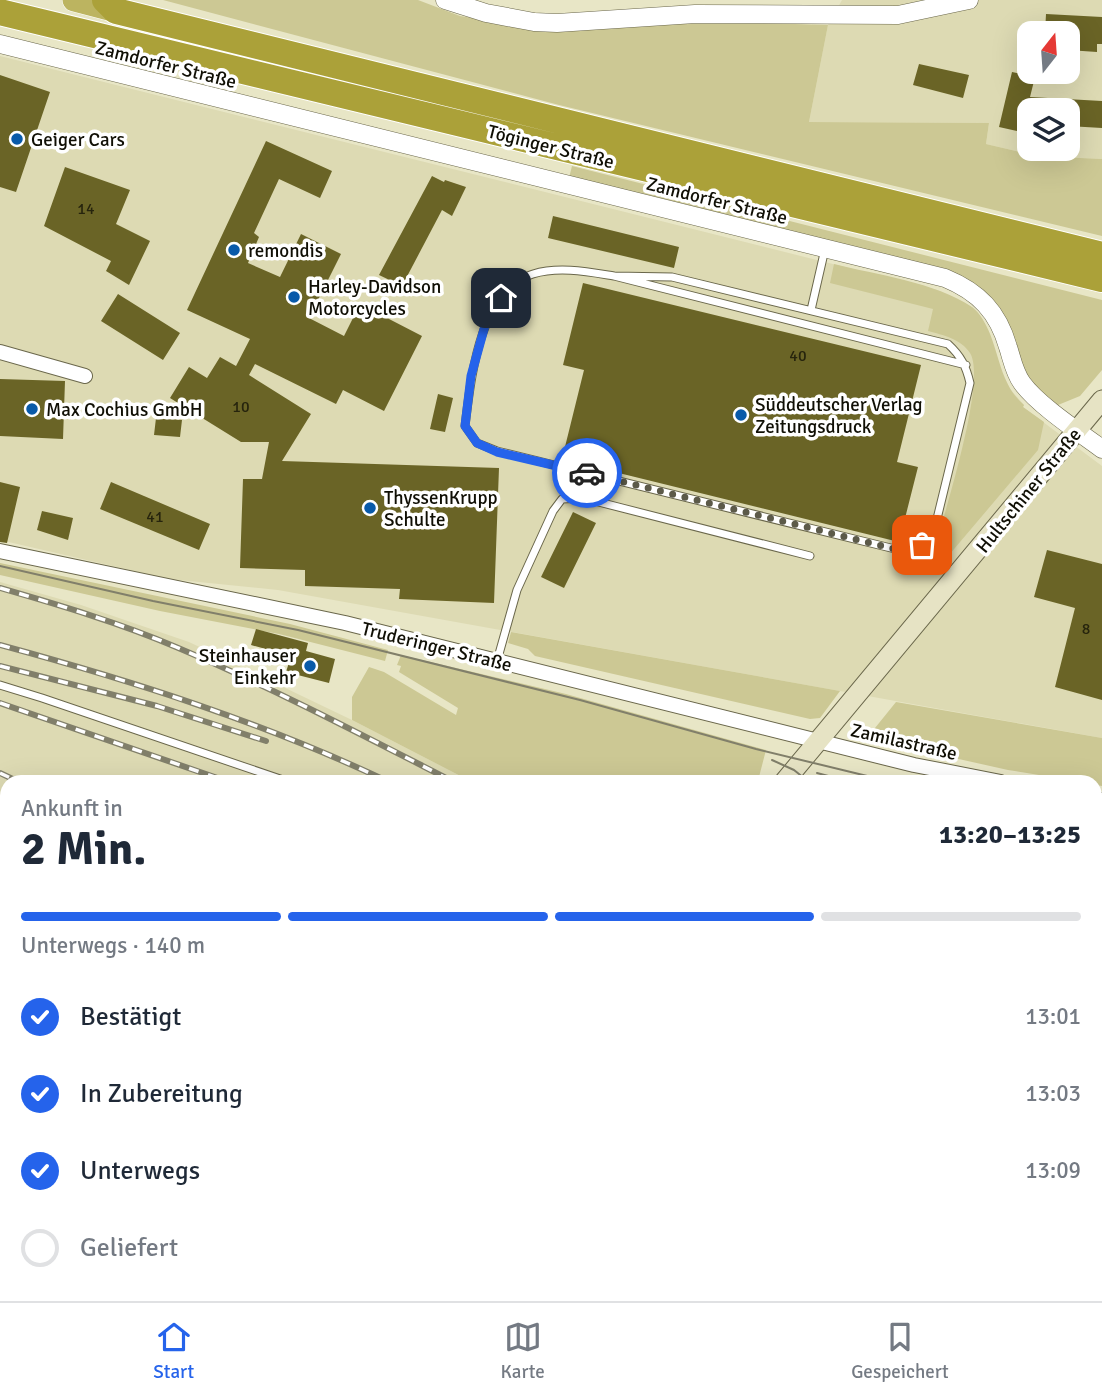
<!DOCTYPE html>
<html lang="de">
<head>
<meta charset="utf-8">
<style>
  body { margin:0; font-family:Signika,sans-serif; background:#f2f2f3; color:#1f2937; height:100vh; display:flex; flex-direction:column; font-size:26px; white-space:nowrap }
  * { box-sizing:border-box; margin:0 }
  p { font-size:23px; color:#747a83 }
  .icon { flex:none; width:38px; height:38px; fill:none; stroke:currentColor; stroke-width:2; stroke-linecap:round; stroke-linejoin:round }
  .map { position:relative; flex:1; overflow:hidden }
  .panel { position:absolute; left:0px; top:775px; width:1102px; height:527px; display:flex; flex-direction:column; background:#fff; border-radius:21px 21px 0 0; box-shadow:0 7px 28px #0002 }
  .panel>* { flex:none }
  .needle { width:46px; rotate:17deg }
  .buttons { position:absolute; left:1017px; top:21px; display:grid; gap:14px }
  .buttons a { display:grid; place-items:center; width:63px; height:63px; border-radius:14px; background:#fff; box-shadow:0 7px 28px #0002; font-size:35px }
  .pin { position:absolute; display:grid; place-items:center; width:60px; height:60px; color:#fff; margin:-30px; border-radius:14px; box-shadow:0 4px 10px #0006 }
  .courier { position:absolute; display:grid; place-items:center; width:70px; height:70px; margin:-35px; border:5px solid #2563eb; border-radius:50%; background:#fff; color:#222; box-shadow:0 2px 9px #0007 }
  .overview em { font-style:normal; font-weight:700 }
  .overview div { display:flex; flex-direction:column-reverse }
  .overview { display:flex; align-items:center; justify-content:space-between; height:119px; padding:0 21px }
  h1 { font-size:46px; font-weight:700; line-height:52px }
  .bar { display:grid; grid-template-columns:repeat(4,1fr); gap:10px 7px; align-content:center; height:84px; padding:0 21px }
  .bar i { height:9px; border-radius:5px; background:#e0e1e3 }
  .bar .on { background:#2563eb }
  .bar p { grid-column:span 4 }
  ol { padding:0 21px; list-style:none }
  li { display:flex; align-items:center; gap:21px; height:77px }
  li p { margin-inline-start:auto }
  li .icon { padding:7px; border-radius:50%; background:#2563eb; color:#fff; stroke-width:4 }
  li:last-child { color:#747a83 }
  li i { width:38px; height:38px; border:4px solid #e0e1e3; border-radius:50% }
  .tabs { display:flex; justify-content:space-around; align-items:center; height:98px; border-top:2px solid #e0e1e3; background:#fff; font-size:19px; color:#747a83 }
  .tabs a { display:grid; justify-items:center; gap:4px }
  .tabs .on { color:#2563eb }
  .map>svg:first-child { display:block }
  .built { fill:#dddab3; fill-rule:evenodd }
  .green { fill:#ccc894 }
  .forest { fill:#bcb678 }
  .building { fill:#6a6426 }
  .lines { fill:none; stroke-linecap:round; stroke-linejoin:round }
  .service-casing { stroke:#6a674b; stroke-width:9 }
  .minor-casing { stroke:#6a674b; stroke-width:16 }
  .tertiary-casing { stroke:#6a674b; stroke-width:19 }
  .secondary-casing { stroke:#6a674b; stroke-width:21 }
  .trunk-casing { stroke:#fff; stroke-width:24 }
  .motorway-casing { stroke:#fff; stroke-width:28 }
  .service { stroke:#fff; stroke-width:7 }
  .minor { stroke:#fff; stroke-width:14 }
  .tertiary { stroke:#fff; stroke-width:18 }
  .secondary { stroke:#e6e3c4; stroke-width:19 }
  .trunk { stroke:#bcb460; stroke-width:23 }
  .motorway { stroke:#aba139; stroke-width:26 }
  .tram { stroke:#817f6a; stroke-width:2 }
  .rail-casing { stroke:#817f6a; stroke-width:6 }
  .rail { stroke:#fff; stroke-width:3.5; stroke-dasharray:10; stroke-linecap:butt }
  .done { stroke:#5c5a49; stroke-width:7; stroke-dasharray:0 12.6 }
  .route { stroke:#2563eb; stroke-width:9 }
  .poi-dot { fill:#095aa9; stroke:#fff; stroke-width:2.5 }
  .labels { text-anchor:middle; stroke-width:7; stroke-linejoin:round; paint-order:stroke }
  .number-label { font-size:16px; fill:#26240d }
  .street-label { font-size:19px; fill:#100f05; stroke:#fff }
  .poi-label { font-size:19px; fill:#100f05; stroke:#fff; text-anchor:start }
</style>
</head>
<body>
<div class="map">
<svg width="1102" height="1301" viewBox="0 0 1102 1301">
  <rect width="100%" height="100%" fill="#e8e6c6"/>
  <path class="built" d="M842 0H1102V159L1038 156 986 144 989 123 809 122 828 25ZM1029 33H1068V72H1029ZM1029 110H1068V149H1029Z
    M0 56 937 290 973 308 982 319 990 334 1002 373 1010 389 1024 405 1023 407 1102 466V738L278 590 169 579 0 540Z
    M0 582 81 605 189 642 352 720 472 782H7V974L0 970Z
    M1102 835V1301H867L854 1295H1096V836Z
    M290 1295H459L455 1301H288Z"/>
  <path class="green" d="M163 0H418L460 16 558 31 690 21 828 25 809 122 989 123 986 144 1038 156 1102 159V236L559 105Z
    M572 166 1102 300V370L1080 396 1058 405 1028 382 986 295 569 178Z
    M834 264C877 275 935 282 972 307 980 313 986 324 990 334 1000 359 1002 386 1024 405L1023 407 1044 422 1038 450 949 555 936 545C945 510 987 380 970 353 961 339 943 335 928 331L933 309 830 283Z
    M0 563 290 624 388 650 385 661 279 634 160 611 0 575Z
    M511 632 840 691 820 718 810 719 535 656 528 649 508 643Z
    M401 655 566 694 766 750 759 777 754 782H472L352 720V697L369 667 384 672 456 715 458 708 399 672 401 666 397 665Z
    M896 702 1102 738V786L1096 785V782H1082L1008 770 887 743 875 728Z
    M1096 807 1102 808V838L1096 839Z
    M0 1182 7 1183V1234L0 1232Z
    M580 1295H632L637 1298 634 1301H584Z
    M761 1295H854L867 1301H769L770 1299Z"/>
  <path class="forest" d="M1096 1109 1102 1110V1168L1096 1164Z"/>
  <path class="building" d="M1046 14 1102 17V44H1097V52L1068 50V33H1045Z
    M919 64 969 75 963 98 913 85Z
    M1012 72 1035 77 1030 97 1102 101V128L1068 126V110H1027L1022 132 999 127Z
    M0 75 50 92 16 192 0 187Z
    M266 141 332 171 320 198 279 179 254 233 259 237 248 263 280 277 301 234 341 254 309 318 344 336 360 304 422 336 384 411 343 390 336 404 255 364 249 375 311 414 282 461 499 468 494 603 399 599 400 589 305 586V570L240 568 243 479H262L269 442H241L170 398 189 367 207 378 220 357 236 366 250 339 187 310Z
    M65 167 130 190 116 224 150 241 129 285 106 271 111 261 44 226Z
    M432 176 444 182 445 180 466 187 452 216 442 210 402 286 379 275Z
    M553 216 679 247 674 268 548 238Z
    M583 283 921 365 897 462 918 467 899 542 562 459 584 370 563 365Z
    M118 294 180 333 163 360 101 321Z
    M0 379 65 381 63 439 0 436Z
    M438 394 453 398 445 432 430 429Z
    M156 418 182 420 180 437 154 435Z
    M0 482 20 487 7 543 0 542Z
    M111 482 210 524 199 550 100 509Z
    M42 511 73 518 68 540 37 530Z
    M573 512 596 523 564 588 541 577Z
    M1047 550 1102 564V700L1055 687 1075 608 1034 597Z
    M256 629 308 643 306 651 335 659 329 683 286 672 291 656 251 645Z"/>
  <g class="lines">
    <defs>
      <path id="service" d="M614 276 672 277 948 344C961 356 966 366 970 383L935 527 922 545 899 550 497 451 477 443 465 426C471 379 479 290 533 274 559 266 589 272 614 276L966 365
        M811 310 825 249
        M497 661 517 590 553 511 562 499 583 498 810 556
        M0 685 42 698 289 782
        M0 943 7 946
        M1096 1169 1102 1173"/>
      <path id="minor" d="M0 352 85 376
        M0 551 345 623 914 765 1001 782
        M1096 799 1102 800
        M0 1101 7 1100
        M711 1295 725 1301
        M640 1301 648 1295"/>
      <path id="tertiary" d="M445 0 486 13 534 22 557 23 695 14 898 15 969 0
        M0 44 945 278C979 292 998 312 1008 347 1012 359 1014 372 1022 383 1038 405 1079 432 1102 449
        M518 1295 529 1301"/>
      <path id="secondary" d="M784 782 1102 400
        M468 1301 472 1295
        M492 1301 498 1295"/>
      <path id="trunk" d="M74 0 116 11"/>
      <path id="motorway" d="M105 0 116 11 1102 255
        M0 12 1102 279"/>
    </defs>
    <use href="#service" class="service-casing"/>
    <use href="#minor" class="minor-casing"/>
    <use href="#tertiary" class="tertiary-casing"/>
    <use href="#secondary" class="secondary-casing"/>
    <use href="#trunk" class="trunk-casing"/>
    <use href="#motorway" class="motorway-casing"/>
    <use href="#service" class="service"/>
    <use href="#minor" class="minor"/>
    <use href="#tertiary" class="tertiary"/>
    <use href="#secondary" class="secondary"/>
    <use href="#trunk" class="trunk"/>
    <use href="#motorway" class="motorway"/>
    <path class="tram" d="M0 566 153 601 298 630 580 700 756 749 892 782
      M772 760 794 770 809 782
      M817 773 851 782"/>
    <defs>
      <path id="rail" d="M0 588C59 605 120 623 176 647 271 687 362 735 454 782
        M0 645C133 681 265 723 389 782
        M0 666 157 706 266 741
        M0 703 229 782
        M0 773 19 782
        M0 849 7 852
        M0 869 7 872
        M0 887 7 890
        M1096 903H1102
        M1096 915 1102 916
        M1096 1066 1102 1067
        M1096 1086 1102 1087
        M1096 1189 1102 1193
        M871 1295 884 1301
        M888 1295 901 1301
        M908 1295 922 1301
        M942 1295 955 1301
        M1086 1295 1098 1301"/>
    </defs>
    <use href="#rail" class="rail-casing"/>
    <use href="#rail" class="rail"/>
  </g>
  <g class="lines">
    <path class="done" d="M587 473 899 550 922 545"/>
    <path class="route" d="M501 298 486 322 471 376 465 426 477 443 497 452 587 473"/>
  </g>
  <g class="poi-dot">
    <circle cx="17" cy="139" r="7"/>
    <circle cx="234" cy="250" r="7"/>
    <circle cx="294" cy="297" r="7"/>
    <circle cx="32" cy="409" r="7"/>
    <circle cx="741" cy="415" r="7"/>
    <circle cx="370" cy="508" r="7"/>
    <circle cx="310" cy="666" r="7"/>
  </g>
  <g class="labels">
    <g class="number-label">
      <text x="86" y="214">14</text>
      <text x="798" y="361">40</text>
      <text x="241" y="412">10</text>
      <text x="155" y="522">41</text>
      <text x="1086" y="634">8</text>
    </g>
    <g class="street-label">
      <text transform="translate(166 64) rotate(14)" y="7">Zamdorfer Straße</text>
      <text transform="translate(551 146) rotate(14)" y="7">Töginger Straße</text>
      <text transform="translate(717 200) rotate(14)" y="7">Zamdorfer Straße</text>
      <text transform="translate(1028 490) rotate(-51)" y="7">Hultschiner Straße</text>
      <text transform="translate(437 646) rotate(14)" y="7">Truderinger Straße</text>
      <text transform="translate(904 741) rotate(13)" y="7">Zamilastraße</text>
    </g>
    <g class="poi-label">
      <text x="31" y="146">Geiger Cars</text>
      <text x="248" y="257">remondis</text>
      <text x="308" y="293">Harley-Davidson<tspan x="308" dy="22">Motorcycles</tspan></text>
      <text x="755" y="411">Süddeutscher Verlag<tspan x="755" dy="22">Zeitungsdruck</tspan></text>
      <text x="46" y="416">Max Cochius GmbH</text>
      <text x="384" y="504">ThyssenKrupp<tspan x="384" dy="22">Schulte</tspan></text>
      <text x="296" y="662" text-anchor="end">Steinhauser<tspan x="296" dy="22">Einkehr</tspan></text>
    </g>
  </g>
</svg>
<div class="buttons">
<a><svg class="needle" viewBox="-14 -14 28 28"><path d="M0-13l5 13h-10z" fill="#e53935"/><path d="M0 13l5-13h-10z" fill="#747a83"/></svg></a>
<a><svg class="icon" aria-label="layers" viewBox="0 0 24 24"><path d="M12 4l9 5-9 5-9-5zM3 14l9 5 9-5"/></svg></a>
</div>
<div class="pin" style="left:922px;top:545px;background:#ea580c"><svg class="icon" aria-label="bag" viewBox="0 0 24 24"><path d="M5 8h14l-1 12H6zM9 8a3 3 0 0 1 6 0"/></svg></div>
<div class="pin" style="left:501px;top:298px;background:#1f2937"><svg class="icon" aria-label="home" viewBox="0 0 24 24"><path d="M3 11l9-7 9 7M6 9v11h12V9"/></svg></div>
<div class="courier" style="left:587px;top:473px"><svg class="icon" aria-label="car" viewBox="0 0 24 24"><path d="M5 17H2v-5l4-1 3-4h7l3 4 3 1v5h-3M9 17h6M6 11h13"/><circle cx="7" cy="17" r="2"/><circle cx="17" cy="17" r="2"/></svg></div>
<section class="panel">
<div class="overview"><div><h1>2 Min.</h1><p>Ankunft in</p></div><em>13:20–13:25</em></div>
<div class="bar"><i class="on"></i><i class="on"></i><i class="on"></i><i></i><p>Unterwegs · 140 m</p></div>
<ol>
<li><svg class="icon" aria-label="check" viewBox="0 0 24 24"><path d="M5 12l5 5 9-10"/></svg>Bestätigt<p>13:01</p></li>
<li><svg class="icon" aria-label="check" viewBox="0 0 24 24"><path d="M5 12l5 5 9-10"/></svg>In Zubereitung<p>13:03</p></li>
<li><svg class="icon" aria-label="check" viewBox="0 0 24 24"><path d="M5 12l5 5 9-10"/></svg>Unterwegs<p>13:09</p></li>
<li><i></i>Geliefert</li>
</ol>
</section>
</div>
<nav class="tabs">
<a class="on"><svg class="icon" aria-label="home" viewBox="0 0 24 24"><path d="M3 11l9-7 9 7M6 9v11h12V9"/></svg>Start</a>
<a><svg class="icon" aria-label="map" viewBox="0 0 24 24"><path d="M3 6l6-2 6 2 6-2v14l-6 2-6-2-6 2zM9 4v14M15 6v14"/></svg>Karte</a>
<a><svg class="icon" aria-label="saved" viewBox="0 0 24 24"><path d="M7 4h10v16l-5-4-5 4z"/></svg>Gespeichert</a>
</nav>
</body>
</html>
